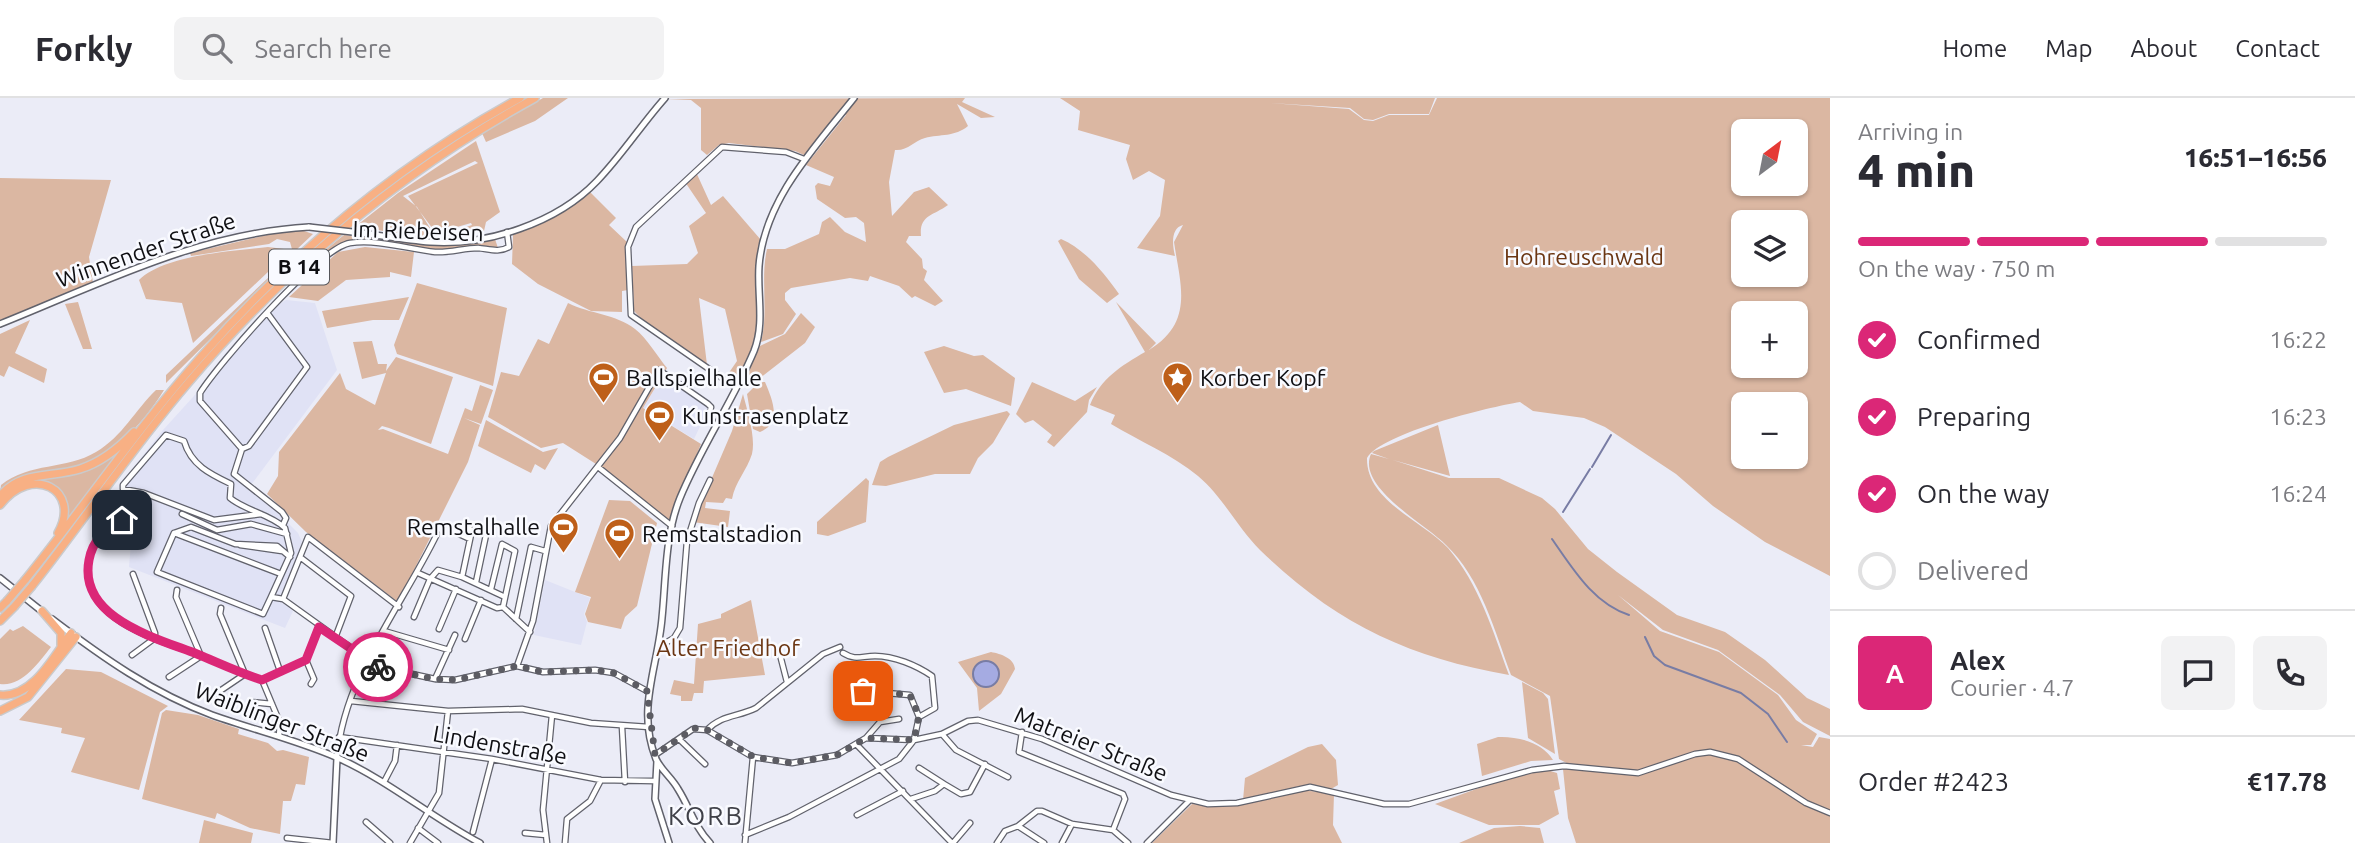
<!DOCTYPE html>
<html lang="en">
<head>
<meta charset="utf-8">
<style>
  body { margin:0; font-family:Ubuntu,sans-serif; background:#f2f2f3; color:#2b2b33; height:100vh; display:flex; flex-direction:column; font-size:26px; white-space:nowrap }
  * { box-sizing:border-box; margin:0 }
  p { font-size:23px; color:#7c7c81 }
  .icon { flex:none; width:38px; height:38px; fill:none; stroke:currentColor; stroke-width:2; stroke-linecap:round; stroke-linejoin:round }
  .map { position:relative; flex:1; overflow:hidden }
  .side { display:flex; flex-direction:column; background:#fff; width:525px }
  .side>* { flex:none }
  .needle { width:46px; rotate:32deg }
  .fabs { position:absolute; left:1731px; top:21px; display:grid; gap:14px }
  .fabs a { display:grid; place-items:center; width:77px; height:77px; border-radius:10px; background:#fff; box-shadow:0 2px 5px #0004; font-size:35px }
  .pin { position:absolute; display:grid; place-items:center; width:60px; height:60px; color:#fff; margin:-30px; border-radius:14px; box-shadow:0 4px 10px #0006 }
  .courier { position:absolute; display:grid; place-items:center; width:70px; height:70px; margin:-35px; border:5px solid #db2777; border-radius:50%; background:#fff; color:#222; box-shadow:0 2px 9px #0007 }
  .head em { font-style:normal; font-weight:800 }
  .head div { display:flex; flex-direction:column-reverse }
  .head { display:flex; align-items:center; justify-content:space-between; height:119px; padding:0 28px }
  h1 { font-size:46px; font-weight:800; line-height:52px }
  .bar { display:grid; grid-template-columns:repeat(4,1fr); gap:10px 7px; align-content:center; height:84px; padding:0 28px }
  .bar i { height:9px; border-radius:5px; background:#e1e1e2 }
  .bar .current { background:#db2777 }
  .bar p { grid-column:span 4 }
  .line { display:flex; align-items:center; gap:18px; padding:0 28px; border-top:2px solid #e1e1e2 }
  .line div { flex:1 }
  .round { display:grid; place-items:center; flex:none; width:74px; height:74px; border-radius:10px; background:#f2f2f3 }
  ol { padding:0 28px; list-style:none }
  li { display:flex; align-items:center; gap:21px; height:77px }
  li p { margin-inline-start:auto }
  li .icon { padding:7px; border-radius:50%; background:#db2777; color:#fff; stroke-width:4 }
  li:last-child { color:#7c7c81 }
  li i { width:38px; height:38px; border:4px solid #e1e1e2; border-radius:50% }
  header { display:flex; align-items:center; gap:42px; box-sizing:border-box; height:98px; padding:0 35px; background:#fff; border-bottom:2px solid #e1e1e2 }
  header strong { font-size:33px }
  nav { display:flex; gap:38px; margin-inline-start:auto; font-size:24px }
  .search { width:490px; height:63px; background:#f2f2f3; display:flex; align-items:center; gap:18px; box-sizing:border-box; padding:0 24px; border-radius:10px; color:#7c7c81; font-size:26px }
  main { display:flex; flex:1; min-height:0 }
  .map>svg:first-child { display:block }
  .built { fill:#e0e2f5 }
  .green { fill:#dbb7a2; fill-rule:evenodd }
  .water { fill:#a5abe2; stroke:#787ca4; stroke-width:2 }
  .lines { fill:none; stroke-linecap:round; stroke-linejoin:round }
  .stream { stroke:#787ca4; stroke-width:2 }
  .minor-casing { stroke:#61626c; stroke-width:7 }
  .tertiary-casing { stroke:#61626c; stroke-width:8 }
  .trunk-casing { stroke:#cacacb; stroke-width:10 }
  .minor { stroke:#fff; stroke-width:4.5 }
  .tertiary { stroke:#fff; stroke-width:5 }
  .trunk { stroke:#f8b084; stroke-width:7 }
  .tertiary-bridge-casing { stroke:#61626c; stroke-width:8; stroke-linecap:butt }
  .trunk-bridge-casing { stroke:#cacacb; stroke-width:10; stroke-linecap:butt }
  .tertiary-bridge { stroke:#fff; stroke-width:5 }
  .trunk-bridge { stroke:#f8b084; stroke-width:7 }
  .done { stroke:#5c5c63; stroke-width:7; stroke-dasharray:0 12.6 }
  .route { stroke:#db2777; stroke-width:9 }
  .labels { text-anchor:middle; stroke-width:5; stroke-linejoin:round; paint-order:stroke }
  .shield { fill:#f9faff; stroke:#55565a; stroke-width:2 }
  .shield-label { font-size:21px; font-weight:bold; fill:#0f0f13 }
  .street-label { font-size:23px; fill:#0f0f13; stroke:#f9faff }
  .park-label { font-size:23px; fill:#6b3613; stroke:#f9faff }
  .poi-label { font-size:23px; fill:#0f0f13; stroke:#f9faff; text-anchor:start }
  .quarter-label { font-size:26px; letter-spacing:2px; fill:#3f4048; stroke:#f9faff }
</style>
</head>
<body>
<header>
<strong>Forkly</strong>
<div class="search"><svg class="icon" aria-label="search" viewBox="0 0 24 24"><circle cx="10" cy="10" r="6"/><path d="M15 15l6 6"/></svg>Search here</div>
<nav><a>Home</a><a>Map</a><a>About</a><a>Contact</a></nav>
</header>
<main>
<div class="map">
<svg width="1830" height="745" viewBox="0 0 1830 745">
  <rect width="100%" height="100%" fill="#ebecf7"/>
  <path class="built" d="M286 202 315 205 337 272 248 391 259 396 298 435 302 444 280 503 293 513 285 530 129 469 133 419 126 414V397L119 388 163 332 275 209Z
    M664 276 709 310 694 341 643 310Z
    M545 482 590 500 584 516 587 524 581 547 534 537Z"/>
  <path class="green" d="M543 0H568L535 23 486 44 482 35Z
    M965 0 962 4 995 19 981 20 957 6 968 28C955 39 940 36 925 40 914 43 908 53 895 52L889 84 892 118 914 94 929 89 948 107C933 118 919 117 921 138H909L906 144 922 161 923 170 927 173 924 182 943 203 935 208 915 198 912 200 899 188 870 178 868 183 850 180 791 190 785 195V202L796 216 783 236 761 244C769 213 760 182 767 151H785L819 136 822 124 830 119 845 134 866 144 864 125 856 119 845 120 817 101 815 88 818 85 830 88 834 79 806 67 846 17 840 12 804 57 795 53 729 45 719 47 707 57 701 52V10L691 2 666 1Z
    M1060 0H1435L1429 16H1389L1373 22 1364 21 1350 10 1270 5 1349 11 1364 22 1373 23 1389 17H1429L1437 0H1830V478L1765 444 1713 408 1676 376 1605 329 1584 320 1533 313 1520 304C1489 309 1382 335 1367 360 1366 403 1423 423 1448 450 1479 486 1493 533 1509 577 1407 559 1335 525 1260 452 1238 430 1222 398 1198 378 1173 357 1139 343 1111 326L1115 317 1090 307C1101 280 1121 268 1145 254L1116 204 1156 245 1149 252C1195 224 1180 186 1174 144L1183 127C1171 130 1172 146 1175 158L1137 150 1160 118 1165 82 1149 73 1133 82 1126 61 1130 47 1078 32 1080 13ZM1743 33H1796V86H1743ZM1743 124H1796V177H1743ZM1796 215V268H1743V215ZM1796 306V359H1743V306Z
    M476 43 500 114 486 124 484 133 448 138 446 136 472 127 471 125 436 135 408 98 478 65 475 63 403 98 417 109 430 130 427 141 356 128 398 95Z
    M696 74 711 107 723 98 761 142C751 186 770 249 734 284L726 279 737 263 725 211 699 200 707 267 650 230 634 213 632 168 687 166 698 155 689 128 706 115 685 84Z
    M0 80 111 82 89 159 93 185 0 223Z
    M590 94 616 120 609 127 627 144 628 192 622 193V214L591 213 538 186 512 166 513 137 566 111Z
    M284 133H304L313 136 293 155 290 144 277 141 269 146 191 158 190 155Z
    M344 137 443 147 495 141 498 150 438 152 350 142 318 158Z
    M1061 141C1085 151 1105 176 1119 196L1107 205 1079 181 1058 143Z
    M268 149 284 151 287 156 193 245 182 205 146 201 139 182C164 157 232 153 268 149Z
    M365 149 414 154 411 179 390 174V179L346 182 318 203 289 199 338 154Z
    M288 161 290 162 166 285V277Z
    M417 185 507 210 493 288 397 256 394 247Z
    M409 199 399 222H373L327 230 322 213Z
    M78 204 92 251H83L65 206Z
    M568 205C590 216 616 216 635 231 647 240 657 258 667 270L643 310 701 346 669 423 596 366 563 345 541 350 488 319 501 274 519 278 538 241 549 246Z
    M801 215 815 229 805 245 755 284 745 289 740 288 760 248 785 236Z
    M30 222 15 255 47 271 44 285 9 268 4 279 0 277V236Z
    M372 243 378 266H387L386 273 396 259 453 279 431 346 389 330 382 328 378 332 383 331 448 356 465 310 472 313 480 287 493 292 481 326 464 320 480 327 468 364 398 504 306 434 267 396 278 378 279 354 340 275 346 291 375 307 386 275 362 281 353 244Z
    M944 248 974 258 983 257 1015 280 1011 308 966 291 944 295 924 254Z
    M759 284H765C772 301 783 325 760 334L753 331 747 296Z
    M1032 284 1075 303 1097 289 1089 302 1087 314 1054 349 1047 344 1052 337 1033 322 1025 325 1016 316Z
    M156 292H164C144 325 109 363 70 371 43 376 22 373 0 394L1 387C30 364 66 372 96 354 123 338 135 312 156 292Z
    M743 296C747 312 756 339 752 356 747 372 735 384 732 401L726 400 723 405 706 404 705 410 730 413 728 429 693 424 732 333Z
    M1007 313 1010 316 993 345 978 360 970 376H935L886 388 872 387 880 364 888 359 954 327Z
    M486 322 543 354 558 350 545 372 535 366 531 375 478 348Z
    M1438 327 1450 378 1393 362 1449 380H1499L1542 400 1555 411 1588 451 1617 474 1677 517 1725 534 1765 562 1807 600 1830 611V638L1803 624 1780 597 1718 552 1663 532 1618 497 1660 533 1719 554 1778 597 1796 622 1817 636 1811 647H1801L1813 649 1819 639 1830 641V713L1819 711 1736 658 1711 652 1738 662 1806 706 1830 716V745H1576L1568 720 1563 671H1578L1559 661 1550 598 1511 577C1495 534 1481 480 1446 447 1427 427 1356 389 1371 356L1389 361 1372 355 1374 353Z
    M121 350 66 423 65 407 42 384 29 383 0 404V400L17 385 75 374Z
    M866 380 869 383 866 424 828 438 817 436V424Z
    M609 402 630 403 657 425 637 508 625 519 621 531 588 524 585 516 591 499 575 494Z
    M751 502 765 577 704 583 703 595H694L692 603H681V598L670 596 674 582 694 586 698 526 721 520V516Z
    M23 528 51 549C39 564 22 589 0 586V541L10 531 13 533Z
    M991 554C1001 556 1014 560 1015 571L1001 596 979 613 977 590 958 564Z
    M66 571 101 574 168 608 160 614 139 692 71 674 85 640 61 635 62 630 19 622Z
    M1522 584 1543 595 1548 601 1555 656 1528 640Z
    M166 612 198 617 239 631 238 636 268 645 277 653 283 652 309 659 305 687 296 686 291 703H283L280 736 250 730 217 715 215 721 142 701 162 615Z
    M1498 639C1518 638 1543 645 1553 662L1531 663 1482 678 1477 646Z
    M1322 646 1336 662 1338 687 1331 691 1300 688 1243 702 1245 680 1308 649Z
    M1547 672 1557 675 1560 691 1554 693 1559 716 1539 727H1489L1435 706 1512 678Z
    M1303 692 1334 696 1333 727 1342 745H1152L1192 706C1232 710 1265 701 1303 692Z
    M204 722 253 735 251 745H199Z
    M1520 728 1540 730 1544 745H1459L1494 730Z"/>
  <path class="water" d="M973 576a13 13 0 1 1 26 0a13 13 0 1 1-26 0Z"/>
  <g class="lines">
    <path class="stream" d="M1592 369 1611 337
      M1563 414 1590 371
      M1552 441C1573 471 1593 505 1629 517
      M1645 539 1654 558 1665 567 1741 595 1768 616 1787 644"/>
    <defs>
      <path id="minor" d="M268 216 307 269 249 348 242 351 234 376 282 414 286 420 283 427
        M735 289 631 217 628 149 636 129 722 49 786 54 804 61
        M242 351 200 303V295C219 265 319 150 350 145 378 141 408 151 435 154 450 155 464 150 478 150 489 151 499 155 509 149L507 134
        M598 369 672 428
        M182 416 217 432 251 426 287 436
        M261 416 214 422 144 395 123 391V387L166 337 184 343C191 367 210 376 231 386L230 400C246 413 270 416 285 430L291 455 271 499 283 501 368 562
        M122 421C102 435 88 447 88 473 88 524 159 542 197 556 219 565 240 575 262 582L306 562 319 529
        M174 435 191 429 235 446 277 448 290 459
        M470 441 459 436 462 428 486 437 476 484
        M240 447 282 453
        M300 459 351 498 335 540
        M418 475 497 510 503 509 530 534
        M462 479 472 432
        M491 491 502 446 515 453 503 509
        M271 499 263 516 157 474 174 435 281 476
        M283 501 308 439 399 509
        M414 519 430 481 438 472 462 479 505 499
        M516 521 531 449 545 453
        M265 530 280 573
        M439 531 456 491
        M384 533 449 552
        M465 541 481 502
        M660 548 674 540 680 530 687 443 699 405 710 382
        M779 553 787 584
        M843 555C856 563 861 558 875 558 894 558 916 567 932 578L935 610 919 619
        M132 557 155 540V535L133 476
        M306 562 314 581 311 586
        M366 566 435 581 455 582 517 568 543 574 595 572 614 575 647 593
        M517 568 533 523 551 428 620 340 659 272 708 306 711 309 709 318
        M169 579 201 558 176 499 177 492
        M435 581 455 537
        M262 582 280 625 279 638
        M214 597 245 576 220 516 221 510
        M351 603 448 613 522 611 591 625 649 629
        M251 604 272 606
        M622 629 625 684
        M707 632 753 659 792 665 837 657 866 640 914 642 942 636 968 623 978 622 1042 641 1171 697 1208 706 1237 705 1310 689 1384 706H1409L1532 672 1564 668 1638 675 1695 656 1710 654 1738 661 1806 705 1830 715
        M707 632C721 617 738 619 756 610L823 556 840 549
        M1022 634 1019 654 1123 696 1125 701 1113 732
        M942 636 956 652 1008 679
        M339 639 492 661 601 682 654 683
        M866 640 880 624 899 621
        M679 641 705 666
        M856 646 952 745
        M655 657 693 631 707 632
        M337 660C344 578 402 508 437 436
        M919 670 944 686
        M384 684 395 663 397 647
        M911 701 935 693 944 686 961 696 970 694 985 666
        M857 717 903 693
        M366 724 390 745
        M1018 728 1044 745
        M418 730 438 745
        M473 734 492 661
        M525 735 546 737
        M745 737 789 719 899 661 914 642 919 619 910 597 863 593
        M287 740 333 745
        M410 745 439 695 448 613
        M547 745 543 712 552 617
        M565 745 567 721 590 703 601 682
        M745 745 753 659
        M953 745 970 725
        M997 745 1005 733 1018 728 1037 713H1042L1072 726 1113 732 1128 745
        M1062 745 1072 726
        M1147 745 1189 703"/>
      <path id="tertiary" d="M361 135C384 138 407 142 430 144 487 148 557 125 597 83 622 57 641 27 665 0
        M0 226C100 186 199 135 309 129
        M0 480 44 515
        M52 521C102 559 153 595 212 617 254 632 297 642 338 660 389 683 431 719 480 745
        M657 663 655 701 669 745
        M333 745 337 660
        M710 745C694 728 690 710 678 691 672 680 661 672 656 661 636 611 658 569 662 520 666 480 665 437 680 400 701 349 733 303 754 253 765 225 757 197 759 168 764 102 815 49 854 0"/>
      <path id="trunk" d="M0 398C22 372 51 380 80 371 102 364 119 350 134 334
        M0 407C32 365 82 392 58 435
        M25 482C84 409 137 331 199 261 290 157 399 66 520 0
        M32 488C85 421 132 350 188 285 286 169 402 73 535 0
        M0 510 7 503
        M42 513 61 535V547
        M0 523 14 509
        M0 597C33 600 54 558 71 535
        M0 613 28 599 76 539"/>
    </defs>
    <use href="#minor" class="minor-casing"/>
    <use href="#tertiary" class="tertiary-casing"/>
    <use href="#trunk" class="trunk-casing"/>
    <use href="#minor" class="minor"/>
    <use href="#tertiary" class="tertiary"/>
    <use href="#trunk" class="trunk"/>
    <defs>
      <path id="tertiary-bridge" d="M309 129 361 135"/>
      <path id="trunk-bridge" d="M7 503 25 482
        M14 509 32 488"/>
    </defs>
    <use href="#tertiary-bridge" class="tertiary-bridge-casing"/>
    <use href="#trunk-bridge" class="trunk-bridge-casing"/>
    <use href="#tertiary-bridge" class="tertiary-bridge"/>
    <use href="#trunk-bridge" class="trunk-bridge"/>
  </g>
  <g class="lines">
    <path class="done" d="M378 569 435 581 456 582 517 568 543 574 595 572 614 575 647 593 655 657 694 630 707 632 754 659 792 665 837 657 866 640 914 642 919 618 910 597 863 593"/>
    <path class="route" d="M122 422C105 432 93 441 89 462 78 520 156 540 197 556 219 565 240 575 262 582L306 562 319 529 368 562 366 566 378 569"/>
  </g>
  <defs>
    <symbol id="stadium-pin" viewBox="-11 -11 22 30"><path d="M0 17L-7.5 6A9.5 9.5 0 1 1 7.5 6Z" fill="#be5f19" stroke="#f9faff"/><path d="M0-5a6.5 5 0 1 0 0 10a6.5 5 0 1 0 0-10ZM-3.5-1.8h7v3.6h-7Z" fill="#fff"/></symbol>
    <symbol id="sight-pin" viewBox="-11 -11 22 30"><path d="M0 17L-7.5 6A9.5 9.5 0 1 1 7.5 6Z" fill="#be5f19" stroke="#f9faff"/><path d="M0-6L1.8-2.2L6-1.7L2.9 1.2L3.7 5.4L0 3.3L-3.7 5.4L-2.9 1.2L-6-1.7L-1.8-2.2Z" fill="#fff"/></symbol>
  </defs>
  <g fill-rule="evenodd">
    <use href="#stadium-pin" x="586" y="262" width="35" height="47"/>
    <use href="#sight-pin" x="1160" y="262" width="35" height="47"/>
    <use href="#stadium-pin" x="642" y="300" width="35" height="47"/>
    <use href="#stadium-pin" x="546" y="412" width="35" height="47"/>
    <use href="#stadium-pin" x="602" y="418" width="35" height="47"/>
  </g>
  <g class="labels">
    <rect class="shield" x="269" y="151.5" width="60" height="35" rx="5"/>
    <g class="shield-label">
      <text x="299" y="176">B 14</text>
    </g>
    <g class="street-label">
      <text transform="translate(418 133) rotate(2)" y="8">Im Riebeisen</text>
      <text transform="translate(146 152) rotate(-19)" y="8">Winnender Straße</text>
      <text transform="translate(282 624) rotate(21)" y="8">Waiblinger Straße</text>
      <text transform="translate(1091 646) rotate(22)" y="8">Matreier Straße</text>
      <text transform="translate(500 647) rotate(10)" y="8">Lindenstraße</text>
    </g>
    <g class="park-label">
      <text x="1584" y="167">Hohreuschwald</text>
      <text x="728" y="558">Alter Friedhof</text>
    </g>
    <g class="poi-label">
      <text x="626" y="288">Ballspielhalle</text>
      <text x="1200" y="288">Korber Kopf</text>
      <text x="682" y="326">Kunstrasenplatz</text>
      <text x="540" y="437" text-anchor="end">Remstalhalle</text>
      <text x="642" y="444">Remstalstadion</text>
    </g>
    <g class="quarter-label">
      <text x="706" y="727">KORB</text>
    </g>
  </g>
</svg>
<div class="fabs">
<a><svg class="needle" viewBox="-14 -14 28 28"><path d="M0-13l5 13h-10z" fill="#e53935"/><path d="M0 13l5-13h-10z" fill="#7c7c81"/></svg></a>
<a><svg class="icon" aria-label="layers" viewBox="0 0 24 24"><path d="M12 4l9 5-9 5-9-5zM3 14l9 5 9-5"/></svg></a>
<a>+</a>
<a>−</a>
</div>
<div class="pin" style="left:863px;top:593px;background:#ea580c"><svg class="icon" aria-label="bag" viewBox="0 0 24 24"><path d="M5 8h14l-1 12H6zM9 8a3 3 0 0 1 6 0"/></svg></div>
<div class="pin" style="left:122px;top:422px;background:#1f2937"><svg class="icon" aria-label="home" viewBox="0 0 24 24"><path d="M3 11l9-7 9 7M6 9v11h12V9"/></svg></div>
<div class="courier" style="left:378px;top:569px"><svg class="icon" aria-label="bike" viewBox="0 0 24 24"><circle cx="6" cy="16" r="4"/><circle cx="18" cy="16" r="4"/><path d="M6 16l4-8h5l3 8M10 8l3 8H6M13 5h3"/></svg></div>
</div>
<section class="side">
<div class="head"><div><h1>4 min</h1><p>Arriving in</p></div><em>16:51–16:56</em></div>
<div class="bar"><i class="current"></i><i class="current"></i><i class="current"></i><i></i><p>On the way · 750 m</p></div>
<ol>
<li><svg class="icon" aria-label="check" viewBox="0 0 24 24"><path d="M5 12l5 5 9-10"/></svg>Confirmed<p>16:22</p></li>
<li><svg class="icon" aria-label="check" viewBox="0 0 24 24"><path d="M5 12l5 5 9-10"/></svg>Preparing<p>16:23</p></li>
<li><svg class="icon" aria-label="check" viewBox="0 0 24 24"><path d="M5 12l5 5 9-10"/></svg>On the way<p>16:24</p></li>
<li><i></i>Delivered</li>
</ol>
<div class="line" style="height:126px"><b class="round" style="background:#db2777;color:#fff">A</b><div><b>Alex</b><p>Courier · 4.7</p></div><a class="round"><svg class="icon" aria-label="chat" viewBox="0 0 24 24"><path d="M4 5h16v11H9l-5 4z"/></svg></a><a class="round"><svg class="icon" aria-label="phone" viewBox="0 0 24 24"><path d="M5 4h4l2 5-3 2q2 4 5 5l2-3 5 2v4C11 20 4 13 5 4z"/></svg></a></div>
<div class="line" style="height:91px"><div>Order #2423</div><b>€17.78</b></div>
</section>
</main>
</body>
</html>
